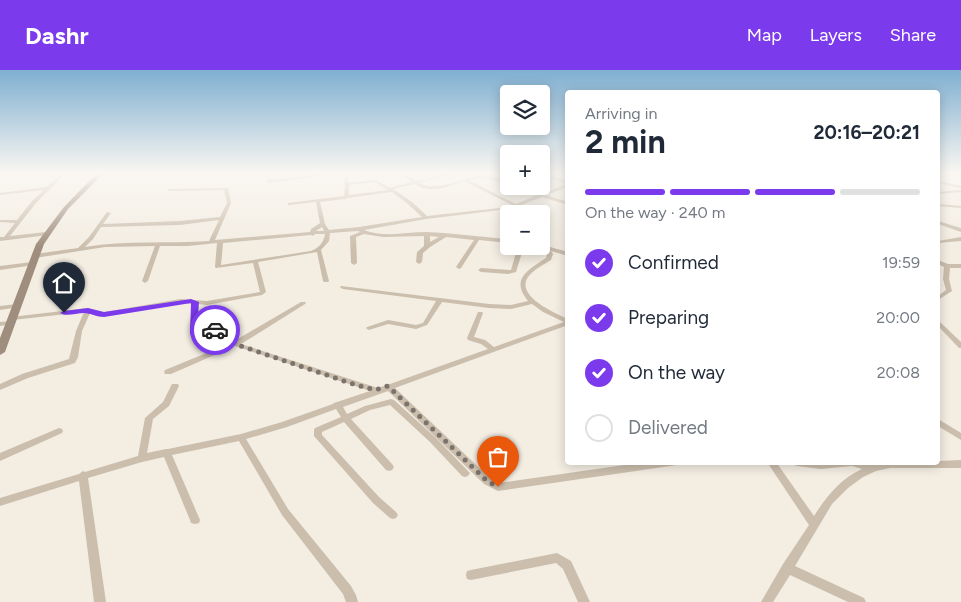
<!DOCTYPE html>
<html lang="en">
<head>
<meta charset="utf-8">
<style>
  body { margin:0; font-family:Figtree,sans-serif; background:#f2f2f3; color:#1f2937; height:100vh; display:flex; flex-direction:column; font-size:19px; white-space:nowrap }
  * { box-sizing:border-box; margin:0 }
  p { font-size:16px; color:#747a83 }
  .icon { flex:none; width:28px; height:28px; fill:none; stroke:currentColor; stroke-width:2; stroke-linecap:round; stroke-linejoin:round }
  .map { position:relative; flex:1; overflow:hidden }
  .details { position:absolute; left:565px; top:20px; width:375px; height:375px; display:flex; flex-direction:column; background:#fff; border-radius:5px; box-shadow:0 2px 12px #0003 }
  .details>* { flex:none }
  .fabs { position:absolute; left:500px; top:15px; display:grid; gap:10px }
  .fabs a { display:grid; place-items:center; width:50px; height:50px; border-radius:5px; background:#fff; box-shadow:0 2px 12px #0003; font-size:25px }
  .pin { position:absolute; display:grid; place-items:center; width:42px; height:42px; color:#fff; margin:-51px -21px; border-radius:50% 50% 50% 0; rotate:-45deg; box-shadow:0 0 5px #0007 }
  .pin .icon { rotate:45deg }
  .courier { position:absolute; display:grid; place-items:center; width:50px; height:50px; margin:-25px; border:4px solid #7c3aed; border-radius:50%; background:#fff; color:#222; box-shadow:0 1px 6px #0007 }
  .headline em { font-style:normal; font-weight:700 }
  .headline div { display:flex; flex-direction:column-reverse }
  .headline { display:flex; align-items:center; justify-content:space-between; height:85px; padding:0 20px }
  h1 { font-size:32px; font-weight:700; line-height:38px }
  .bar { display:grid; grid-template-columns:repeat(4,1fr); gap:8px 5px; align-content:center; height:60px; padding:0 20px }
  .bar i { height:6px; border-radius:4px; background:#e0e1e3 }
  .bar .current { background:#7c3aed }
  .bar p { grid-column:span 4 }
  ol { padding:0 20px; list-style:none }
  li { display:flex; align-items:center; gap:15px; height:55px }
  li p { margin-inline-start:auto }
  li .icon { padding:5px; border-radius:50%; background:#7c3aed; color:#fff; stroke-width:4 }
  li:last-child { color:#747a83 }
  li i { width:28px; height:28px; border:2px solid #e0e1e3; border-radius:50% }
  header { display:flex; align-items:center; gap:30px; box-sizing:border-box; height:70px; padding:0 25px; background:#7c3aed; color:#fff }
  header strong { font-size:24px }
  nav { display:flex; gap:28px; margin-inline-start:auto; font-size:18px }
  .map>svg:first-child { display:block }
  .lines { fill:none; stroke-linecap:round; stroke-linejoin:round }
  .minor { fill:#cbbead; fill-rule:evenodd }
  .secondary { fill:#9f8e7e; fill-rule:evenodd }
  .route { fill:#7c3aed }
  .done { stroke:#7b736c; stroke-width:5; stroke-dasharray:0 9 }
</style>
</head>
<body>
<header>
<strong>Dashr</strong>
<nav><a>Map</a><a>Layers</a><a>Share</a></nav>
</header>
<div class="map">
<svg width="961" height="532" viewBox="0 0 961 532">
  <rect width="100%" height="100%" fill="#f3ede2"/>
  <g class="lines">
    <path class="minor" d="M61 103H66L36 133 10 166 46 162 49 164 48 165 0 171V167H4L15 153 0 152V150H17L32 131 44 120 0 125V123L47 117Z
      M266 103H270L271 110 329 103H347L349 113 376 110 390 118 411 112 401 103H406L416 111 450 103H458L419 113C441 124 463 105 486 106 494 106 502 110 509 113V116L486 108 468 110 516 134 537 125 511 116H518L541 124 567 114 541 106V104L568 111V117L546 125 568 132V135L542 127 519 136V137L509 139 426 149 364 160C383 168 407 162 426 162 454 163 481 167 509 169V173L479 170 461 198 459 199 456 197 474 170 446 167 430 177 423 183 422 192 419 194 416 192 417 182 424 176V166L383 167 364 164 356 167 357 193 354 195 351 193 350 166 360 162 358 161 330 163 329 171 321 180 329 211 328 212H324L323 211 317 182 258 192 266 222 262 225 207 235 198 234 197 260 229 258 236 270 301 232H305L306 233 305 234 241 274 378 318 384 316 385 314H390L488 279 481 274 468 270 467 268 478 242H482L483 243 474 267 485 270 494 277 564 252 543 242 532 234 511 239 489 238 442 232 427 255 416 259 388 254 369 260 367 259 366 258 367 257 388 250 416 255 423 253 436 231 343 219 341 218 340 217 341 216 489 234 511 235 528 231C510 209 528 200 546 188L547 184 545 179 538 176H541V174L543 175 568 182V186L551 181 553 184 551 190C543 195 534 199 528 207 515 226 555 243 568 249V255L395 318 490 408 499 413 645 392H678L677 395 498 421 484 414 388 321 343 337 347 344 365 336 391 329 394 330 436 368 470 403 468 406 465 407 462 406 430 372 390 335 370 340 351 349 392 394 394 397 392 400 389 401 386 400 344 352 322 362V365L379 427 396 442 398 445 396 448 393 449 390 448 373 433 314 366V360L315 358 341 347 336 339 287 357 246 369 288 439 351 516 356 525 358 532H346L343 524 282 445 239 371 172 385 200 450 199 453 195 454 191 453 190 450 164 387 142 392 88 408 106 532H94L79 411 0 436V428L79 404 83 401 85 402 138 386 145 348 163 332 172 314H178L179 316 169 336 153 349 147 383 166 379H168L241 364 282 352 333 334 334 333 370 321 235 276 171 304H165L164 302 165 300 231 273 225 261 191 263 190 262 192 234 181 233 104 246H96L90 243 82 261 78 287 75 293 28 308 0 320V314L22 304 69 289 76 261 84 242 13 250 11 249 10 248 11 247 88 238 97 242H104L181 229 207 231 260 222 253 193 216 198 215 197 217 173 188 176H160L148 211 145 213 142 211 155 176 105 177 35 188 32 186 35 184 78 178 89 167 107 142 111 143 103 154 180 151 220 147 227 133 224 120 168 121V119H170L228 118 231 133 215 170 310 162 311 159 320 153 316 132 290 135H288V133L344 126 345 116 343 103 269 113 267 112ZM464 111 512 135 508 137 427 146 412 132 393 119 415 114 422 118 433 119 443 118ZM375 112 388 120 349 125V115ZM392 122 408 134 422 147 359 157 329 160 325 154 320 132 344 129H346L348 128ZM219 150 209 171C168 174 126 170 85 177L93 169 101 157 180 155ZM322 157 324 161H316ZM315 164H325C324 172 319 178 311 181L221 195 223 173 311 165 313 166ZM430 166 439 167 430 172Z
      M938 111 961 116V118L938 113Z
      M961 120V122L938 124V122Z
      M938 134 961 136V138L938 136Z
      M938 151 961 158V162L938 154Z
      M961 167V171L938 173V171Z
      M518 176H524L516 202 508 204 481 202 478 200 481 198 511 200Z
      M938 190 948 194H961V198H950L949 209 952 221 938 230V226L946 220 943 209 944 197 938 194Z
      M32 192 35 194 34 195 0 200V196Z
      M17 234 19 235 20 236 19 237 0 240V236Z
      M11 251 14 253 13 254 0 256V252Z
      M938 251 940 252 961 272V278H959L938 256Z
      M938 349 961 363V370L938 356Z
      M59 358 62 359 63 361 62 363 0 391V383Z
      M961 390V398H890L876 401 863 407 848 418 832 434 795 496 864 528 866 532H848L790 505 773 532H761L783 494 809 455 767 392H776L814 446C826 427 841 408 862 399L852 396 821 399 797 396 794 395 793 392H864L872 395 882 392H938V391Z
      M557 483 571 491 590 532H578L563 499 556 493 471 510 467 509 466 505 467 501 471 500Z"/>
    <path class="secondary" d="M97 103H104L68 139 44 174 5 282 0 285V268L36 174 64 137Z"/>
  </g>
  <linearGradient id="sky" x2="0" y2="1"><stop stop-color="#7fafd1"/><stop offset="0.58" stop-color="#faf7f2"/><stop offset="1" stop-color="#faf7f2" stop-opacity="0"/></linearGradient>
  <rect width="961" height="178" fill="url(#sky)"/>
  <path class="route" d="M191 229 199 232 197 260 215 258 218 259V262L190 264 191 233 104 247C97 247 90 243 84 243 76 243 66 247 60 243L64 241 88 238 104 242Z"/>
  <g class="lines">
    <path class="done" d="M215 260 227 259 235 274 356 315 375 320 388 316 487 411 498 417"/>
  </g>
</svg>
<div class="fabs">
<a><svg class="icon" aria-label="layers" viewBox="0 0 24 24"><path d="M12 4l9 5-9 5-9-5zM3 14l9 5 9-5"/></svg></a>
<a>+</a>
<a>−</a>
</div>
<div class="pin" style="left:498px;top:417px;background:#ea580c"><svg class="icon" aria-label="bag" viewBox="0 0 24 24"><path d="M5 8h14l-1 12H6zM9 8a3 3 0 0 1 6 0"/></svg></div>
<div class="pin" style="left:64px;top:243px;background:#1f2937"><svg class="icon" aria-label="home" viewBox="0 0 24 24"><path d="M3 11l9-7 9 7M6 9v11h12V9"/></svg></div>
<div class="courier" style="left:215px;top:260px"><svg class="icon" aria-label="car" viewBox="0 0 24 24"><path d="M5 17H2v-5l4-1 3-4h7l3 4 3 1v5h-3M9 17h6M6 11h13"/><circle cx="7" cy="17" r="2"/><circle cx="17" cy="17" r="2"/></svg></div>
<section class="details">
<div class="headline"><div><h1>2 min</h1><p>Arriving in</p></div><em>20:16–20:21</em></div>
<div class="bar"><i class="current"></i><i class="current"></i><i class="current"></i><i></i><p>On the way · 240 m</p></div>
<ol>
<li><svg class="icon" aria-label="check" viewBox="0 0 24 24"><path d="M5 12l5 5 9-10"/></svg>Confirmed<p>19:59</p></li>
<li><svg class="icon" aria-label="check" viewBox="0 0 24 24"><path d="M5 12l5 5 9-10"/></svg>Preparing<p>20:00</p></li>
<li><svg class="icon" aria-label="check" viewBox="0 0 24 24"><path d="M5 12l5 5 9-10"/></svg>On the way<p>20:08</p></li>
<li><i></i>Delivered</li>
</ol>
</section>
</div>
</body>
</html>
